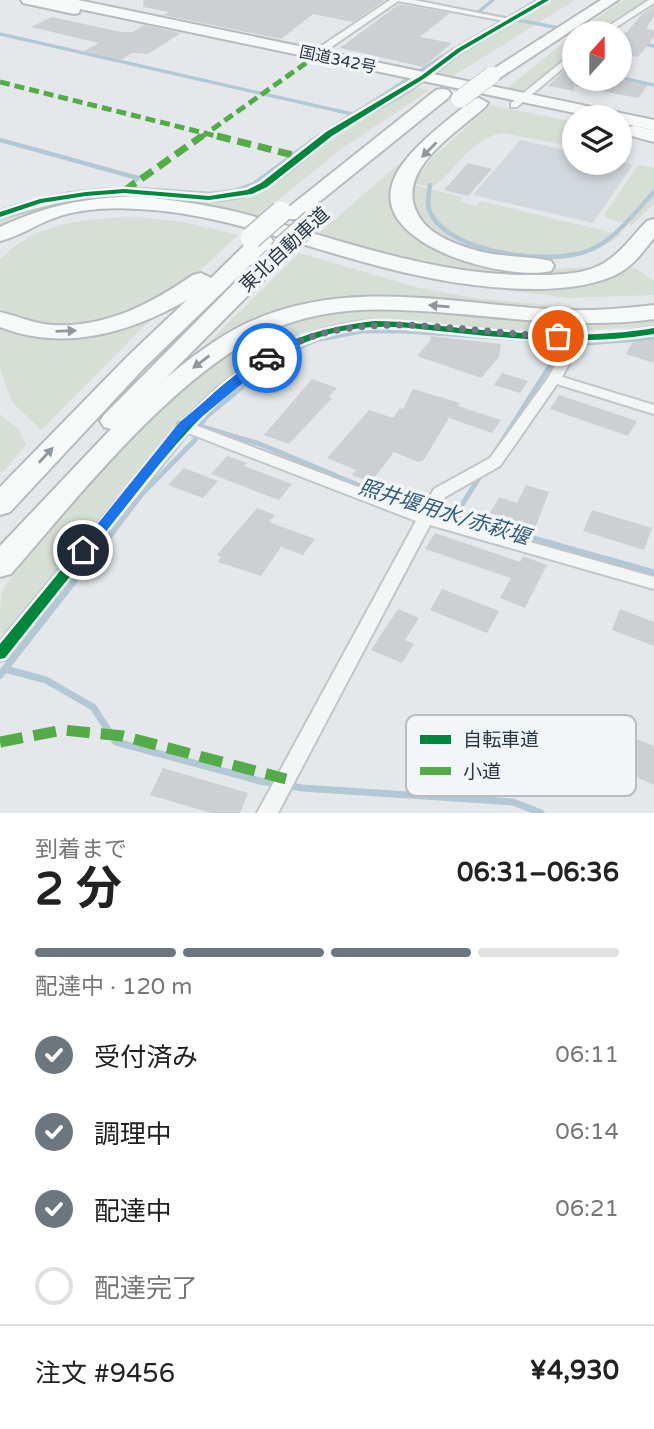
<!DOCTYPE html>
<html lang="ja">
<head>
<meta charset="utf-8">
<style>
  body { margin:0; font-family:"Varela Round","Noto Sans JP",sans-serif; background:#f6f6f6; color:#222; height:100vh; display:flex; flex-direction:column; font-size:26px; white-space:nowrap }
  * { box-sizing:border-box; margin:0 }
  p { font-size:23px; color:#767676 }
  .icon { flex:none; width:38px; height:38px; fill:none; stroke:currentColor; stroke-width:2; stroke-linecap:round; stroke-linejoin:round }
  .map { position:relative; height:813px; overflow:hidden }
  .side { display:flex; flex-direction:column; background:#fff; flex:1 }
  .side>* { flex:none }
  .needle { width:46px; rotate:21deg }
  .tools { position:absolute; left:562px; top:21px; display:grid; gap:14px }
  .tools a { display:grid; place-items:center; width:70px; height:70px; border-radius:50%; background:#fff; box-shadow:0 4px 10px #0003; font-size:35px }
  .pin { position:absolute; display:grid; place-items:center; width:60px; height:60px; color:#fff; margin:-30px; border:4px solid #fff; border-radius:50%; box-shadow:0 2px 7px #0007 }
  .courier { position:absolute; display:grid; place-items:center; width:70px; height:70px; margin:-35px; border:5px solid #1a73e8; border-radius:50%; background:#fff; color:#222; box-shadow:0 2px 9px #0007 }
  .head em { font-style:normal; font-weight:700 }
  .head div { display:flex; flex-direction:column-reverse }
  .head { display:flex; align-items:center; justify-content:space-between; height:119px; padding:0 35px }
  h1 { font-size:46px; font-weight:700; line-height:52px }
  .bar { display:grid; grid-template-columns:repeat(4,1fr); gap:10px 7px; align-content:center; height:84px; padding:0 35px }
  .bar i { height:9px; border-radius:5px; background:#e0e0e0 }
  .bar .current { background:#6b767f }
  .bar p { grid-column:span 4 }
  .line { display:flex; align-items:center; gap:18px; padding:0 35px; border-top:2px solid #e0e0e0 }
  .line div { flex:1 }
  ol { padding:0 35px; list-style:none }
  li { display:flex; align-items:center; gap:21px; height:77px }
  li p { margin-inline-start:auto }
  li .icon { padding:7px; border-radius:50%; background:#6b767f; color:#fff; stroke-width:4 }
  li:last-child { color:#767676 }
  li i { width:38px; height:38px; border:4px solid #e0e0e0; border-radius:50% }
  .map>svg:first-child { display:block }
  .built { fill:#d3d8dd }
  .green { fill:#d7ded5 }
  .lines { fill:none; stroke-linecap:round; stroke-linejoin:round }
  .stream-far3 { stroke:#b3c8d5; stroke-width:3.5 }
  .stream-far2 { stroke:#b3c8d5; stroke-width:4.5 }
  .stream-far1 { stroke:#b3c8d5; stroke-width:5 }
  .stream { stroke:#b3c8d5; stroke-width:7 }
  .building { fill:#cdd0d3 }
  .minor-casing { stroke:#c3c6c8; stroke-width:4 }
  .tertiary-casing { stroke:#c3c6c8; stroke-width:3 }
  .trunk-casing { stroke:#b7bbbf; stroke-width:4 }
  .motorway-casing { stroke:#b7bbbf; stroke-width:4 }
  .minor { fill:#f4f6f6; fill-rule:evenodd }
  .tertiary { fill:#f4f6f6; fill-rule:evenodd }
  .trunk { fill:#f7f8f8; fill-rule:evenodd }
  .motorway { fill:#f7f8f8; fill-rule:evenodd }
  .motorway-bridge-far1-casing { stroke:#b7bbbf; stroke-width:18; stroke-linecap:butt }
  .motorway-bridge-casing { stroke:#b7bbbf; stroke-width:24; stroke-linecap:butt }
  .motorway-bridge-far1 { stroke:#f7f8f8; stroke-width:17 }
  .motorway-bridge { stroke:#f7f8f8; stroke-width:21 }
  .quiet-far2 { stroke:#53ac47; stroke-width:5; stroke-dasharray:10 5; stroke-linecap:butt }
  .quiet-far1 { stroke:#53ac47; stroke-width:7; stroke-dasharray:14 7; stroke-linecap:butt }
  .quiet { stroke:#53ac47; stroke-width:11; stroke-dasharray:23 11; stroke-linecap:butt }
  .cycleway-casing { stroke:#f3f6f9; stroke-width:5 }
  .cycleway { fill:#00873e; fill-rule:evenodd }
  .oneway { fill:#90989e }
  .route { fill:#1a73e8 }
  .done { stroke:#6b767f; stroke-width:7; stroke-dasharray:0 12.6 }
  .labels { text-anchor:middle; stroke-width:7; stroke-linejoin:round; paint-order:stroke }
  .far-street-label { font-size:16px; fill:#2a3845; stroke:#f3f6f9 }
  .street-label { font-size:19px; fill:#2a3845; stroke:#f3f6f9 }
  .water-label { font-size:21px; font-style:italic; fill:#325d7a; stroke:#f3f6f9 }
  .key { fill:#f3f6f9; stroke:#b7bdc3; stroke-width:2 }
  .key-label { font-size:19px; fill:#2a3845 }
</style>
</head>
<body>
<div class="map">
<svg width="654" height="813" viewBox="0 0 654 813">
  <rect width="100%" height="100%" fill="#e5e8ea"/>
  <path class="built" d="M520 140 574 152V163L620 162 633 165 593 223 473 195Z"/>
  <path class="green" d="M553 0H575L450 78 434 74 470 47Z
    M624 0H649L616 18 597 33H575Z
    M574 34V51L523 91 505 90Z
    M419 88 430 90 340 150 258 216C169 197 86 186 0 227V217C56 200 110 193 169 196 195 197 217 204 243 198 282 188 312 154 345 131 366 117 387 104 408 91Z
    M491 105 574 122V141L560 144 503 133C470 138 457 170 433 187L413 183 430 160Z
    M446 123 392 192 441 249 541 270 589 267C577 270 565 275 552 276 474 286 392 256 318 234Z
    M638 165 654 168V204L632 225 607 218 604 215Z
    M414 185 463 197 460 202 477 206 481 201 622 235C605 245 589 255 569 258 530 265 421 249 412 201 412 196 414 190 414 185Z
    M137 217 183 222 238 235C217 254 197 276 173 291 128 319 47 343 0 308V260C34 222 89 218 137 217Z
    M299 253 416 287 473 298 596 309 547 310 419 298 356 296 271 313 229 333 190 361Z
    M635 267 654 281V295L568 298 506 290 553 289 604 278Z
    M371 309 563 324 654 318V326L553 332 375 319 332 323 287 339 224 381 174 426 7 631 0 634C0 623 0 602 2 592 13 572 33 553 48 534 108 460 173 380 259 335 294 317 332 313 371 309Z
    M150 320 41 430 12 402 0 368V329L47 338 87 337Z
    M0 414 19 430 26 444 5 470 0 472Z"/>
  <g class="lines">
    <path class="stream-far3" d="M443 6 586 33
      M477 13 493 0
      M492 27 538 0
      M0 34 352 114
      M643 44 654 46
      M626 79 654 85
      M317 138 454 49"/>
    <path class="stream-far2" d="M0 140 138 178 125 189
      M430 185C429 193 426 204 430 212 449 254 552 266 590 250 616 239 635 212 654 192
      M66 194 136 189 211 194 234 191 254 184 319 136"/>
    <path class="stream-far1" d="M199 426 260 444 394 500 511 533
      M497 449 565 342
      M454 517 481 475
      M112 533 142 494 195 440 199 426 207 416 254 377 294 350 315 340 362 331H404L585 343 654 338"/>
    <path class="stream" d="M505 531 654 573
      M5 669 46 680 93 707 116 742 260 781 302 788 513 802 541 813
      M0 675 113 531"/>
  </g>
  <path class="building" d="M144 0H385L353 22 313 14 281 39 163 15 169 12 143 7Z
    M399 4 450 13 420 37 452 43 423 67 340 48Z
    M654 6V16L646 29 654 30V37L638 57 620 54V32L626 33 642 14Z
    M52 17 121 32H133L144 25 181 33 148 54 132 53 121 60 84 51 99 43 31 27Z
    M565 70 574 72V91L548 86Z
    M576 79H616L648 85 638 98 575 86Z
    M468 163 492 169 468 196 444 190Z
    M431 336 501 344 499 357 481 378 417 356 430 341Z
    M654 339V363L626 354 632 343Z
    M502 373 528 381 520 393 494 385Z
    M312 379 337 388 329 397 332 398 289 444 264 435Z
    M413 389 460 403 458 406 501 420 492 433 449 418 423 461 418 462 394 452 371 482 352 475 356 470 327 458 369 410 393 418 400 408 403 409Z
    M559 395 637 421 628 436 550 409Z
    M227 456 247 463 244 466 292 484 279 500 211 474Z
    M184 468 218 481 203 498 168 485Z
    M526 485 549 492 535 528 490 513 499 497 517 503Z
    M257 508 275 515 269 522 315 539 303 555 281 547 261 576 218 562 221 557 217 555Z
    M592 510 652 528 644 550 583 531Z
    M435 533 520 562 523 556 547 565 525 608 500 598 511 578 425 549Z
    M442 589 499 611 487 633 430 610Z
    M398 609 419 618 405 640 414 644 402 663 371 650Z
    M620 609 654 622V646L612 630Z
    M602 720 624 729 622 733 654 746V785L588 755Z
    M163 768 248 793 240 813H211L150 795Z"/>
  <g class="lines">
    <defs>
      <path id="minor" d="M390 0H414L514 20 510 22 398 1 311 61H305V57Z
        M649 0H654V3L607 33H598Z
        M574 52V59L517 107H511V103Z
        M420 75 427 77C405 97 372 110 346 127 309 151 281 189 236 198 198 205 157 195 119 195 74 196 42 207 0 218V211C44 195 89 188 136 189 170 190 208 199 242 190 275 181 297 153 324 133 355 111 388 94 420 75Z
        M374 320 548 334H602L654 327V335L628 339 581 342 562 377 654 405V414L557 384 500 466 445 497 435 515 654 577V589L430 525 278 813H257L416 521 188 433 6 659 0 661V641L177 428 178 423 183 422C222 378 270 345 326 328 341 323 358 322 374 320ZM382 328 568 342 548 378 490 458 434 489 421 511 195 425C245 373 307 329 382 328Z"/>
      <path id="tertiary" d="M539 0H551L463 52 427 79 417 77 455 48Z"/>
      <path id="trunk" d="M21 0H78L654 120V130L620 123V117H594L80 9 79 13 74 14 23 3Z"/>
      <path id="motorway" d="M601 0H618L498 79H486L484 75Z
        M442 89 448 90 451 94 448 98 298 219H284L281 215 284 211 436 90Z
        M479 98 488 103 485 107C457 133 393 170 418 215 429 236 460 246 482 252 504 257 528 256 551 261L554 266 551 271C510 281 380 249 391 189 397 155 448 121 473 99Z
        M634 126 654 130V142L628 135 625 131 628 127Z
        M137 196C170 200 204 204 237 212 335 237 430 276 533 275 554 275 576 275 596 267 618 258 631 237 647 221L654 219V238C644 250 635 264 621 272 598 285 569 288 543 289 481 290 420 278 360 261 287 241 214 212 138 209 109 207 75 209 49 220 32 227 17 237 0 241V227C47 205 85 198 137 196Z
        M262 235 270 236 273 241 270 246 145 367 10 512 0 515V487L127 357 187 300C129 333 65 352 0 327V312C18 316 34 324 52 325 105 328 151 304 193 275L201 273 211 278 254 236Z
        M283 241 291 242 294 247 291 252 166 378C191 358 216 338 245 324 345 276 453 304 559 310 591 311 622 309 654 305V319C568 331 487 313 401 310 361 308 320 311 281 326 183 363 80 495 11 574L0 577V546L111 429 104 427 100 421 104 415 275 242Z"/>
    </defs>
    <use href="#minor" class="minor-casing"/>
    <use href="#tertiary" class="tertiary-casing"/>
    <use href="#trunk" class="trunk-casing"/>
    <use href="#motorway" class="motorway-casing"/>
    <use href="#minor" class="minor"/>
    <use href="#tertiary" class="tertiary"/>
    <use href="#trunk" class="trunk"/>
    <use href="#motorway" class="motorway"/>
    <defs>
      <path id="motorway-bridge-far1" d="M460 99 492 75"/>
      <path id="motorway-bridge" d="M251 238 281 212
        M283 247 313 220"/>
    </defs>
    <use href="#motorway-bridge-far1" class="motorway-bridge-far1-casing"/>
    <use href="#motorway-bridge" class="motorway-bridge-casing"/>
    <use href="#motorway-bridge-far1" class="motorway-bridge-far1"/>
    <use href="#motorway-bridge" class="motorway-bridge"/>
    <path class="quiet-far2" d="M0 82 224 138
      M200 138 306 63"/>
    <path class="quiet-far1" d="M217 136 301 157
      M124 191 202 136"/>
    <path class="quiet" d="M0 742 63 730 123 736 286 779"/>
    <defs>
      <path id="cycleway" d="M542 0H549L461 51 425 78 332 136 267 187 252 194 209 200 124 193 86 196 41 203 0 217V212L40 199 86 192 124 189 209 196 247 190 261 183 326 132 421 76 457 49Z
        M374 321C403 321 432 325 460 328 525 334 589 339 654 328V334C588 345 524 340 458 333 432 331 405 326 379 327 259 329 182 436 114 521 78 567 41 612 5 658L0 659V644C36 600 72 557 108 513 159 449 211 380 287 343 314 330 344 325 374 321Z"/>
    </defs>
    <use href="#cycleway" class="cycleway-casing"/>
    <use href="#cycleway" class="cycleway"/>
  </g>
  <defs><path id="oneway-solid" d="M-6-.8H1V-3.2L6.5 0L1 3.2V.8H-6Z" transform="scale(1.75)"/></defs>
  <g class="oneway">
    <use href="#oneway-solid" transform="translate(429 150) rotate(135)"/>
    <use href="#oneway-solid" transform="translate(439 306) rotate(-175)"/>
    <use href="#oneway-solid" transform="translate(66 331) rotate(-2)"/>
    <use href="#oneway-solid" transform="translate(201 362) rotate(143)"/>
    <use href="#oneway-solid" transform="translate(46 455) rotate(-47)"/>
  </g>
  <path class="route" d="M264 355 273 358 187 429 88 554H79V547L179 423 232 378Z"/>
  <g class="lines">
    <path class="done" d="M267 358C353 302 461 334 558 336"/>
  </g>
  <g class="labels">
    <g class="far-street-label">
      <text transform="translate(338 59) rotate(12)" y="6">国道342号</text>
    </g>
    <g class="street-label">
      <text transform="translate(284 249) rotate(-43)" y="7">東北自動車道</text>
    </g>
    <g class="water-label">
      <text transform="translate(444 512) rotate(17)" y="7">照井堰用水/赤萩堰</text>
    </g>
  </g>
  <rect x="406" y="715" width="230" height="81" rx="10" class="key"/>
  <rect x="420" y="735" width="31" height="9" fill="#00873e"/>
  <rect x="420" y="767" width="31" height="8" fill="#53ac47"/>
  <g class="key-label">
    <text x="463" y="746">自転車道</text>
    <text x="463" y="778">小道</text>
  </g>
</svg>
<div class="tools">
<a><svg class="needle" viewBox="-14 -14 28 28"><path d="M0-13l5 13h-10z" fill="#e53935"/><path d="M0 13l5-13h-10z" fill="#767676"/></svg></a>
<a><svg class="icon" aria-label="layers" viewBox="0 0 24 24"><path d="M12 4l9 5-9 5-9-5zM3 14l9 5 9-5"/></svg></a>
</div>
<div class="pin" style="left:558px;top:336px;background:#ea580c"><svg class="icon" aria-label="bag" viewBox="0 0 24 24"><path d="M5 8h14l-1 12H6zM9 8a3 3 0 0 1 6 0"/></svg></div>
<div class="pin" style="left:83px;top:550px;background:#1f2937"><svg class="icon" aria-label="home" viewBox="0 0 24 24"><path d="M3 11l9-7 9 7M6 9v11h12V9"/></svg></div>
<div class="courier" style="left:267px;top:358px"><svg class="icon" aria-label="car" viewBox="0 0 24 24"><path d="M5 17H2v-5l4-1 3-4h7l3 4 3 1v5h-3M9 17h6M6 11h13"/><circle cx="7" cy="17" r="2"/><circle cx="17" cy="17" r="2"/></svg></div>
</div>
<section class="side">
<div class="head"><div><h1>2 分</h1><p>到着まで</p></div><em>06:31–06:36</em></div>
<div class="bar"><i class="current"></i><i class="current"></i><i class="current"></i><i></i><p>配達中 · 120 m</p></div>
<ol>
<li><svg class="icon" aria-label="check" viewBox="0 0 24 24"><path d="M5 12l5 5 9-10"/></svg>受付済み<p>06:11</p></li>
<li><svg class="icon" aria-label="check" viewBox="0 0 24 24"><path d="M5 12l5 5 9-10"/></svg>調理中<p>06:14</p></li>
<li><svg class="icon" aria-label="check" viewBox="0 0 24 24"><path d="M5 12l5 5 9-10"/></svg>配達中<p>06:21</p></li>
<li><i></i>配達完了</li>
</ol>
<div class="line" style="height:91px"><div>注文 #9456</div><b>¥4,930</b></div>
</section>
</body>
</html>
